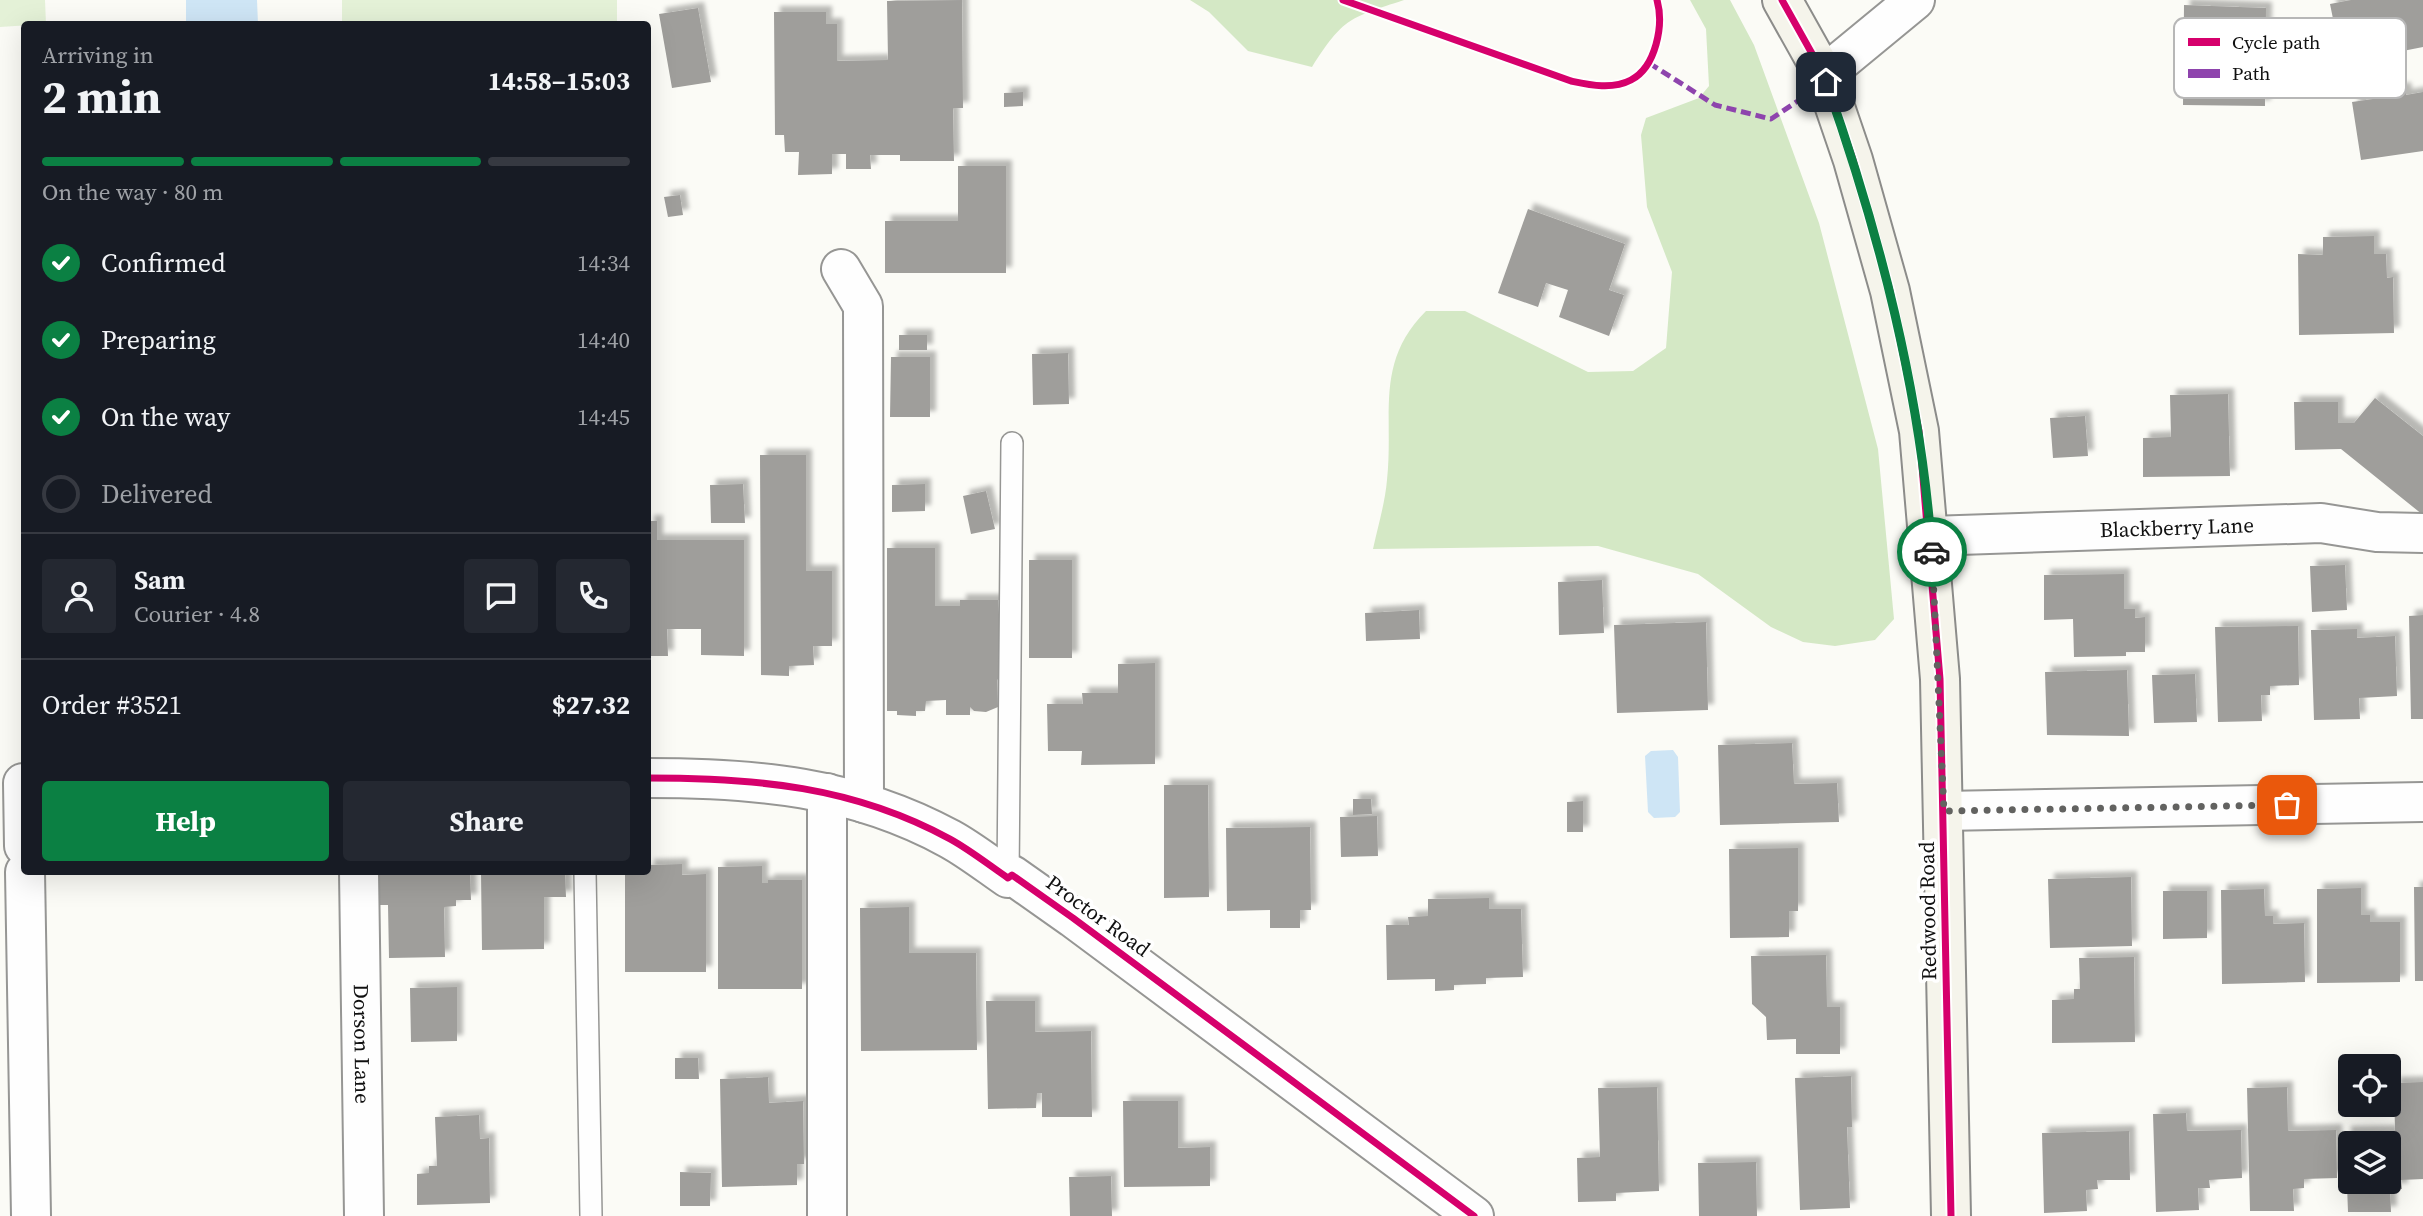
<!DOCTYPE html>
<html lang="en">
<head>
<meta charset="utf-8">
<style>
  body { margin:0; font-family:"Source Serif 4",serif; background:#242831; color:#f1f3f6; height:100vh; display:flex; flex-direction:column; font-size:26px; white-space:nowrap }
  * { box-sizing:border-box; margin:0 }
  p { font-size:23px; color:#9ea1a6 }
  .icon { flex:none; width:38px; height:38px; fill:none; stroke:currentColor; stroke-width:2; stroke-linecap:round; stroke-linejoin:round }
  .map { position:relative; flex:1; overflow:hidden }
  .panel { position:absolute; left:21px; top:21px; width:630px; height:854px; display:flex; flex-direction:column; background:#171b24; border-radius:7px; box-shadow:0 7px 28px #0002 }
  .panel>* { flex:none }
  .tools { position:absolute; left:2338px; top:1054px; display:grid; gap:14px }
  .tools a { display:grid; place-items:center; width:63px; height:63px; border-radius:7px; background:#171b24; box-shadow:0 7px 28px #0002; font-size:35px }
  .pin { position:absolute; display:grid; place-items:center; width:60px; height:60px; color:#fff; margin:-30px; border-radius:14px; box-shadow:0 4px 10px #0006 }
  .courier { position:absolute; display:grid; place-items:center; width:70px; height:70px; margin:-35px; border:5px solid #0b8043; border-radius:50%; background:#fff; color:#222; box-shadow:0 2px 9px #0007 }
  .head em { font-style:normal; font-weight:700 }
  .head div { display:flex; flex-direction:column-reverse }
  .head { display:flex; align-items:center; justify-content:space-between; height:119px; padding:0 21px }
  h1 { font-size:46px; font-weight:700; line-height:52px }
  .bar { display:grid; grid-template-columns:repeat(4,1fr); gap:10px 7px; align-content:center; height:84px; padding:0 21px }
  .bar i { height:9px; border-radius:5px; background:#363941 }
  .bar .selected { background:#0b8043 }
  .bar p { grid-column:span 4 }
  .line { display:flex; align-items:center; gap:18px; padding:0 21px; border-top:2px solid #363941 }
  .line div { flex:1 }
  .round { display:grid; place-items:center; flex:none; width:74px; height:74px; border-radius:7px; background:#242831 }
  ol { padding:0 21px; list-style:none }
  li { display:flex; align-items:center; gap:21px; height:77px }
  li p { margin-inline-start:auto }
  li .icon { padding:7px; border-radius:50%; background:#0b8043; color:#fff; stroke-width:4 }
  li:last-child { color:#9ea1a6 }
  li i { width:38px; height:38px; border:4px solid #363941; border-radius:50% }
  .primary-button { display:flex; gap:14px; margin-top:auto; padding:14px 21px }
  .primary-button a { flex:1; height:80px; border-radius:7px; background:#0b8043; color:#fff; font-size:28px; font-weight:700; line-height:80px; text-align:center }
  .primary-button a+a { background:#242831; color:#f1f3f6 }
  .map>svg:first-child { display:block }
  .green { fill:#e4f1d7 }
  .forest { fill:#d4e8c5 }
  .water { fill:#cee5f5 }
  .building { fill:#9f9e9b; fill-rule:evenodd; filter:url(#shadow) }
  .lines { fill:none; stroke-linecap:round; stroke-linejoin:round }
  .lane-casing { stroke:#969694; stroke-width:24 }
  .street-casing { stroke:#969694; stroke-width:42 }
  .secondary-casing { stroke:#8c8c8a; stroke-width:42 }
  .lane { stroke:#fefefe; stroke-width:21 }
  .street { stroke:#fefefe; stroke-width:38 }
  .secondary { stroke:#f5f4eb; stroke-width:38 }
  .quiet { stroke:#8e44ad; stroke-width:5; stroke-dasharray:10 5; stroke-linecap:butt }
  .cycleway-casing { stroke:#fff; stroke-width:11 }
  .cycleway { stroke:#d6006c; stroke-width:7 }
  .done { stroke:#626260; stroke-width:7; stroke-dasharray:0 12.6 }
  .route { stroke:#0b8043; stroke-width:9 }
  .labels { text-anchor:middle; stroke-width:7; stroke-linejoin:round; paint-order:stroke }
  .street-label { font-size:21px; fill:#101010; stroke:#fff }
  .key { fill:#fff; stroke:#b7b7b7; stroke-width:2 }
  .key-label { font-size:19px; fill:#101010 }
</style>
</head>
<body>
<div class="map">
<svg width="2423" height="1216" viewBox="0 0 2423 1216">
  <defs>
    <filter id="shadow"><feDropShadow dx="6" dy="-6" stdDeviation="2" flood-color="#0004"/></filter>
  </defs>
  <rect width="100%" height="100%" fill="#fbfbf6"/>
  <path class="green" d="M0 0H45L46 24 0 27Z
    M342 0H617V24H342Z"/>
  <path class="forest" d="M1190 0H1404C1350 18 1344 17 1312 67L1248 51 1209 12Z
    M1690 0H1730L1754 45 1819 223 1878 449 1894 619 1875 640 1835 646 1803 642 1771 627 1698 574 1598 546 1373 549C1378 526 1385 503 1387 480 1394 415 1374 363 1426 311H1465L1588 372 1633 371 1666 348 1672 272 1647 207 1641 135 1646 118 1699 98 1709 86 1706 29Z"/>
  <path class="water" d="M186 0H257L258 24H186Z
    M1673 750 1678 757 1680 812 1675 817 1654 818 1648 812 1645 756 1651 751Z"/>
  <path class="building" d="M962 0 963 108H953L954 161H900V155H870L871 169H846V154H832V174L798 175 799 152H785L784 135H775L774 12H826V24H837V61L888 60 887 1Z
    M2351 0H2423V47L2342 63 2330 4Z
    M2184 5 2266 8 2265 106 2183 105Z
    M698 8 711 82 672 88 659 14Z
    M2405 88 2406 95 2423 92V151L2361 160 2352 102 2373 99 2372 93Z
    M1023 92V106L1004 107V93Z
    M958 166H1006V273H885V221H958Z
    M680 195 683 215 668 217 664 197Z
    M1528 209 1625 244 1609 290 1624 295 1609 336 1559 317 1568 290 1546 283 1538 307 1498 293Z
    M2374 236V254H2386L2387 278 2393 277 2394 333 2299 335 2298 254 2323 255V237Z
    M899 335H927V350H899Z
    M1068 353 1069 404 1033 405 1032 354Z
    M891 357H930V417H890Z
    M2228 394 2230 476 2143 477V438L2171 437 2170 395Z
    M2375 398 2423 436V515L2341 449 2295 450 2294 402H2338V423H2354Z
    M2085 416 2088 456 2053 458 2050 418Z
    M760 455H806V571H832V646H813L814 665 789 666V676L761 675Z
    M743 484 745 523H711L710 485Z
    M925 484V511L892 512V485Z
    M986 491 995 529 971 534 963 496Z
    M648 521H657V540H744V656L701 655V629H667L668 656H648Z
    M887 548H935V606H960V600H998L1001 644 998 656 1002 658V676L997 680 998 707 986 712 974 711 970 707V715H946V700L926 701 925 711H916V716L897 715V711H887Z
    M1029 560H1072V658H1029Z
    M2345 565 2347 610 2312 612 2310 566Z
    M2124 574V609H2135V618L2145 617V652H2126V656L2074 657 2073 619 2044 620V575Z
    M1602 580 1604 633 1559 635 1558 582Z
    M1419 610 1420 639 1366 641 1365 613Z
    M2423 615V719H2411L2409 616Z
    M1706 622 1708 710 1617 713 1614 625Z
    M2298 626 2299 685 2270 686V695H2261L2262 721 2218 722 2215 627Z
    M2357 629V638L2395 636 2397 696 2359 698 2360 719 2314 720 2311 630Z
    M1155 663V764L1081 765 1082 751H1048L1047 704H1083L1082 693H1118V664Z
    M2127 670 2129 736 2047 735 2045 672Z
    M2195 674 2197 722 2154 723 2152 675Z
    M1792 743 1794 784 1837 783 1839 822 1720 825 1718 745Z
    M1164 785H1208L1209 897 1164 898Z
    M1353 799H1371L1372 814 1353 815Z
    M1583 801V832H1567V802Z
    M1377 816 1378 856 1341 857 1340 817Z
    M1310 827 1311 910H1300V928H1270V910L1227 911 1226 828Z
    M1798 848V911H1789V937L1730 938 1729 849Z
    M682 864V875L706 874V972H625V872H648V865Z
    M762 866V883H768V880H802V989H718V867Z
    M380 872H470L471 900H456V906L444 907 445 957 389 958 388 905H380Z
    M481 872H565L566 897H544V949L482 950Z
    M2131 877 2132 946 2050 948 2048 879Z
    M2414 887H2423V981H2415Z
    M2361 888V915H2370V922H2400V982L2317 983V889Z
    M2264 889 2265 916H2273V924L2304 923 2305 982 2222 984 2221 890Z
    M2163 891H2207V938L2163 939Z
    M1489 898V909H1521L1523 977 1486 978V984L1454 985V990L1435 991V979L1387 980 1386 925H1409L1408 917 1428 916V899Z
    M909 907V953H976L977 1050 861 1051 860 908Z
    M1826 955 1827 1007H1840V1054H1796V1039L1767 1040 1766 1017 1752 1004 1751 956Z
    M2134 957 2135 1042 2052 1043V1000L2074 999V989H2080L2079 958Z
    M457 987V1041L411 1042 410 988Z
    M986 1001H1035V1032L1091 1031 1092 1117H1042V1093H1037L1036 1108 988 1109Z
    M675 1058H698L699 1079H675Z
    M1851 1076 1852 1127H1847L1850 1208 1800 1210 1795 1078Z
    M768 1077 769 1103 803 1101 804 1164H797V1185L722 1187 720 1079Z
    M2423 1082V1179L2401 1180 2402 1189H2390L2391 1212H2348L2345 1132 2395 1131 2394 1083ZM2350 1143H2389V1181H2350Z
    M1657 1087 1659 1191 1616 1193V1201L1578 1202 1577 1158 1600 1157 1598 1088Z
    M2287 1087 2288 1131 2336 1130 2337 1178 2304 1179V1188L2293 1189 2294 1211H2250L2247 1088Z
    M1123 1101H1178V1148L1210 1147V1186L1124 1187Z
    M2186 1113 2187 1131 2241 1130 2242 1178 2209 1180 2210 1188H2198L2199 1210 2156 1212 2153 1114Z
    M479 1115 480 1139 489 1138 490 1203 417 1205V1174L429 1173V1166H437L435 1117Z
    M2129 1131 2130 1180H2097L2098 1189 2086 1190 2087 1211 2044 1213 2042 1133Z
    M1756 1162 1757 1216H1699L1698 1163Z
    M680 1172 711 1173 710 1206H680Z
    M1111 1176 1112 1216H1070L1069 1177Z"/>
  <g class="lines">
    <defs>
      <path id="lane" d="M585 872 591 1216
        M1008 878 1012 443"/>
      <g id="street">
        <path d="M1824 75 1915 0"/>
        <path d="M841 269 863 306 864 803"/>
        <path id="s1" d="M1930 536 2321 523 2377 532 2423 533"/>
        <path d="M648 778C755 778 853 786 950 839 970 850 989 865 1008 878L1012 875 1073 918 1474 1216"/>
        <path d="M23 783 24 846"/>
        <path d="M1944 811 2423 802"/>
        <path d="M25 872 31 1216"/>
        <path id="s2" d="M359 872 364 1216"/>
        <path d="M827 1216V793"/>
      </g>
      <path id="secondary" d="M1782 0 1824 75 1853 160 1890 291 1919 431 1940 679 1951 1216"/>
    </defs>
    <use href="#lane" class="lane-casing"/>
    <use href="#street" class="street-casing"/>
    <use href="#secondary" class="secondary-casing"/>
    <use href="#lane" class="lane"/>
    <use href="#street" class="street"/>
    <use href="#secondary" class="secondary"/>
    <path class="quiet" d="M1649 63 1715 105 1771 119 1826 82"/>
    <defs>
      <path id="cycleway" d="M1343 0 1571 81C1590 85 1612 90 1631 80 1656 67 1664 25 1657 0
        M1782 0 1824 75 1853 160 1890 291 1919 431 1940 679 1951 1216
        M648 778C755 778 853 786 950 839 970 850 989 865 1008 878L1012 875 1073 918 1474 1216"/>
    </defs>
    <use href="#cycleway" class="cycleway-casing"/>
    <use href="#cycleway" class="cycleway"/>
  </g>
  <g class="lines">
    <path class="done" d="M1932 552 1944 811 2287 805"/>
    <path class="route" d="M1826 82C1880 235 1920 390 1932 552"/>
  </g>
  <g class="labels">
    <g class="street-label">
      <text dy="7" stroke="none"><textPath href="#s1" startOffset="247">Blackberry Lane</textPath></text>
      <text transform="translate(1928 911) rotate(-91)" y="7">Redwood Road</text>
      <text transform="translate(1098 916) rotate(36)" y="7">Proctor Road</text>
      <text dy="7" stroke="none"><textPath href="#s2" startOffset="172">Dorson Lane</textPath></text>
    </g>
  </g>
  <rect x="2174" y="18" width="232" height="80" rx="10" class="key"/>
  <rect x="2188" y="38" width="32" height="8" fill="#d6006c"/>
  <rect x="2188" y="69" width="32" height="9" fill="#8e44ad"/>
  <g class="key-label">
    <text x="2232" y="49">Cycle path</text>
    <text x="2232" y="80">Path</text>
  </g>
</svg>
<div class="tools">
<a><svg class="icon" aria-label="locate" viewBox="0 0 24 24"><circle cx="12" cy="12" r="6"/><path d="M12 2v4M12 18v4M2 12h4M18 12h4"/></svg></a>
<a><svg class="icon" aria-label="layers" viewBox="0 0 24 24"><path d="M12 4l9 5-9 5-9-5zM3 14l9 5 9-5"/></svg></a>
</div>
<div class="pin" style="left:2287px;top:805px;background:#ea580c"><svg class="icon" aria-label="bag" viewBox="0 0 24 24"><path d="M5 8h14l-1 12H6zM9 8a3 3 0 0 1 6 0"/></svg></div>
<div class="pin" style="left:1826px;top:82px;background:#1f2937"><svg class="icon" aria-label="home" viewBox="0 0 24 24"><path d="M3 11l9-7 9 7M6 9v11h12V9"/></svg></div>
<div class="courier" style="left:1932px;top:552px"><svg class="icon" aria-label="car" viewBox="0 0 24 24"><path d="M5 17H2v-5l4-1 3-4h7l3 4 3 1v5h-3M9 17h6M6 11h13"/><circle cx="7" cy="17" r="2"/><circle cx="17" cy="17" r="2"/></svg></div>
<section class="panel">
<div class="head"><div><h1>2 min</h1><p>Arriving in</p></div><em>14:58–15:03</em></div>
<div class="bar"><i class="selected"></i><i class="selected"></i><i class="selected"></i><i></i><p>On the way · 80 m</p></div>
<ol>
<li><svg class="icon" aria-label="check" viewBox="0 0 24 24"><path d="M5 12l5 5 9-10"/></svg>Confirmed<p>14:34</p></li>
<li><svg class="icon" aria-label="check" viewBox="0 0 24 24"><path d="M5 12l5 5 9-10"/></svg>Preparing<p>14:40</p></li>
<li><svg class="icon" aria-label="check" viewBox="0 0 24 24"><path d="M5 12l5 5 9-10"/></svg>On the way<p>14:45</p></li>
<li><i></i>Delivered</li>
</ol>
<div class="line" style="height:126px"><a class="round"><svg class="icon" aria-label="person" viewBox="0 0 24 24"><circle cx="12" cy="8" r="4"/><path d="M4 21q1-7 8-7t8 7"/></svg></a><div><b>Sam</b><p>Courier · 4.8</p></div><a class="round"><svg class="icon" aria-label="chat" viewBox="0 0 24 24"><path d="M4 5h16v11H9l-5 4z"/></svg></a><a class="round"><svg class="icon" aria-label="phone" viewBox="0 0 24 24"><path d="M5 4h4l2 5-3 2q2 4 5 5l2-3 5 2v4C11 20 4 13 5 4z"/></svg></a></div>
<div class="line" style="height:91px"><div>Order #3521</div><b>$27.32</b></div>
<div class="primary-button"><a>Help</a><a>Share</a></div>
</section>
</div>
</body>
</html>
